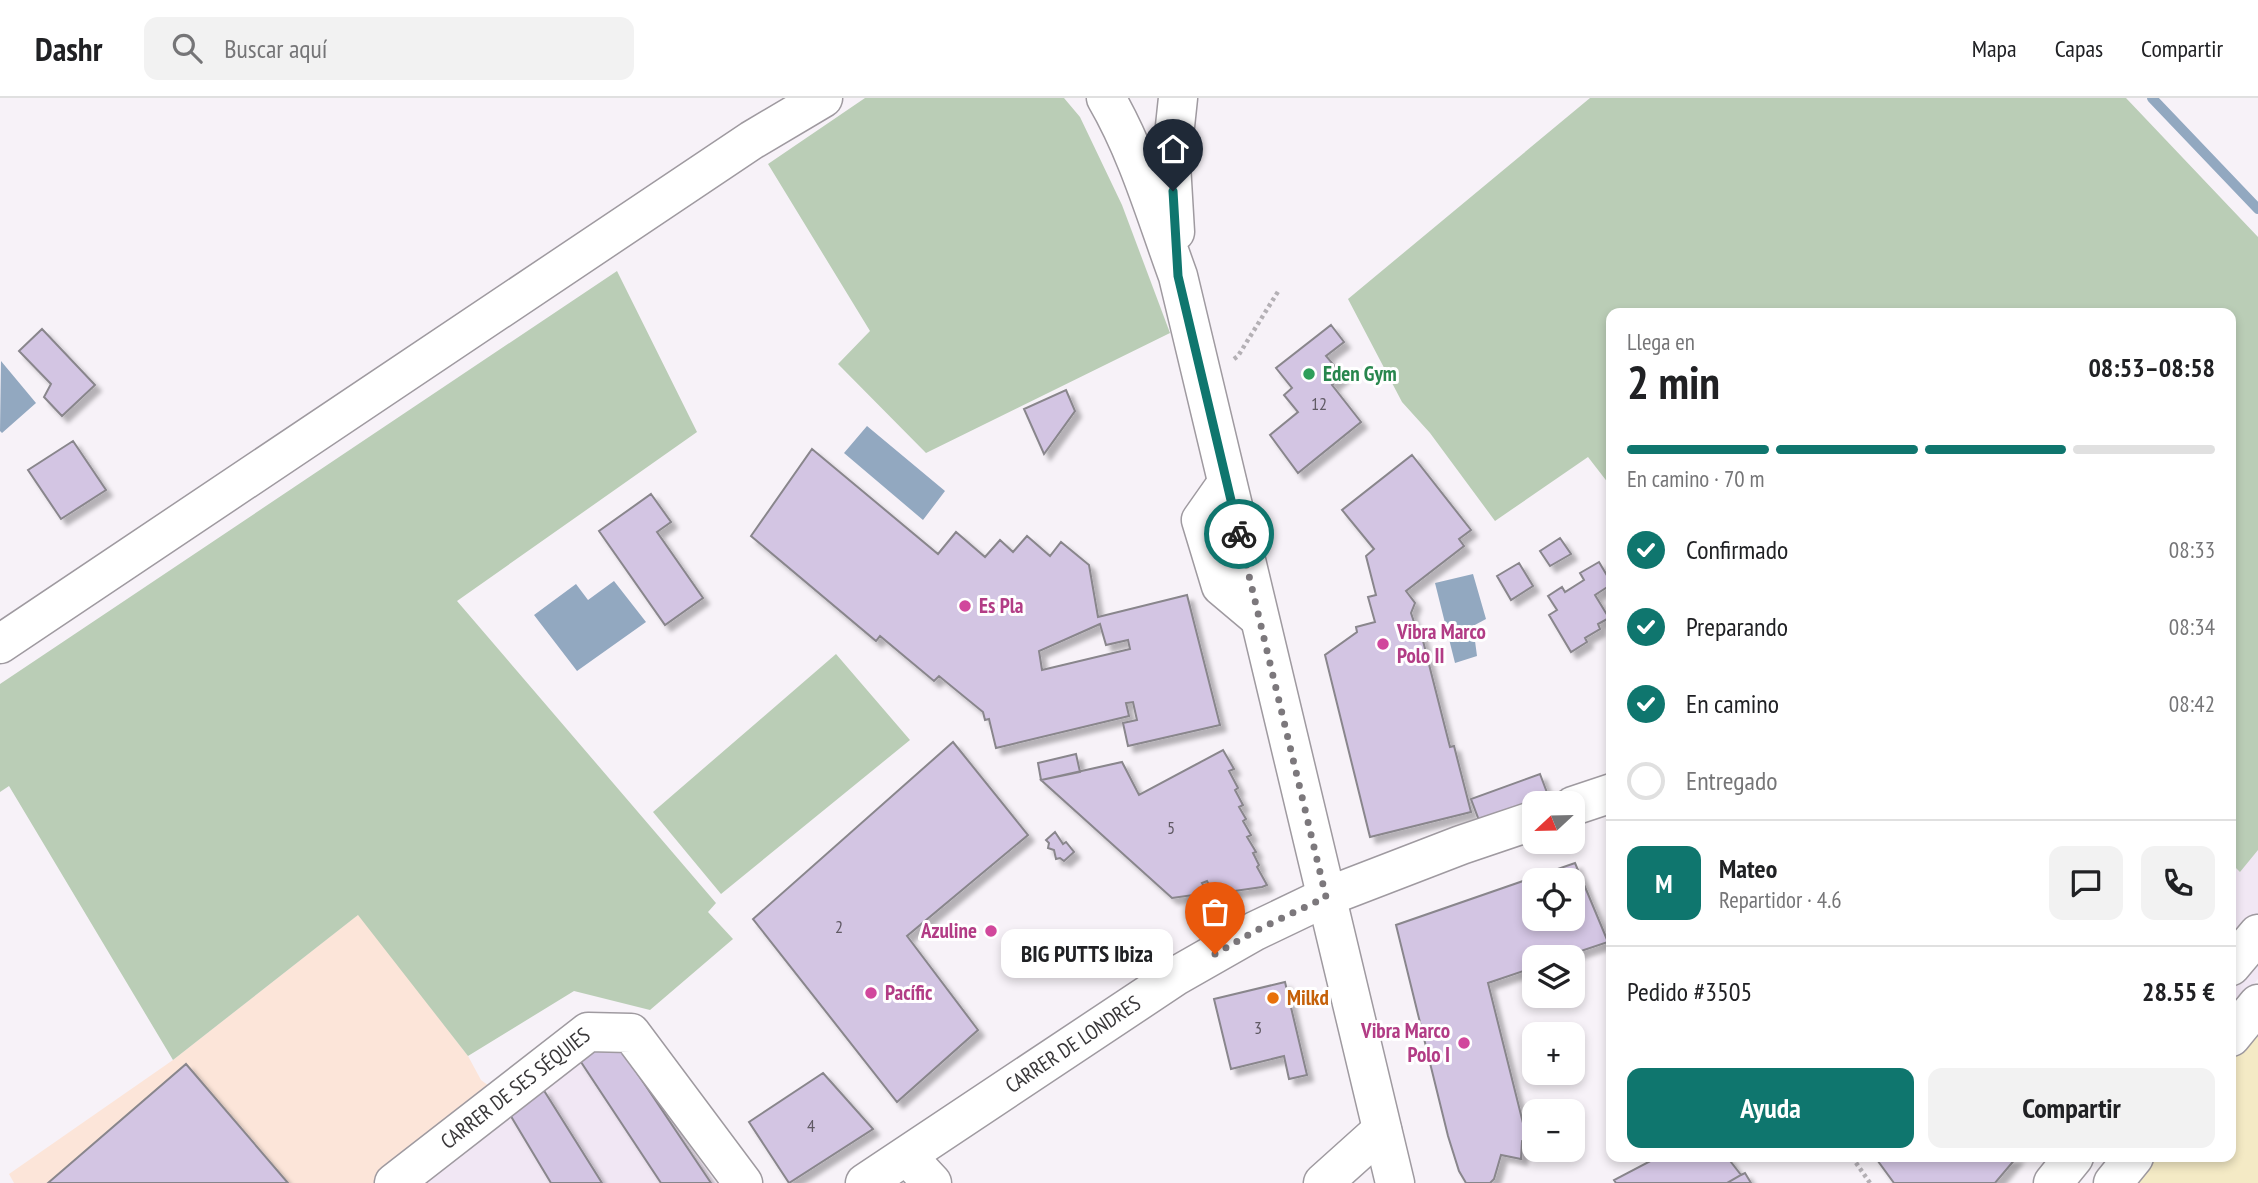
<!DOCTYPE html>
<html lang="es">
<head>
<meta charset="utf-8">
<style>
  body { margin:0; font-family:"PT Sans Narrow",sans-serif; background:#f2f2f2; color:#202124; height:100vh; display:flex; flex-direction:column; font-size:26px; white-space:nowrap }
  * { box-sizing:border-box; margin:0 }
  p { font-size:23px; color:#757577 }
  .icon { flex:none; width:38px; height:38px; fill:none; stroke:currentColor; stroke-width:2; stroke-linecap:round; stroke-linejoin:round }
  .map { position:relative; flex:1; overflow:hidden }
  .details { position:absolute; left:1606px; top:210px; width:630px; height:854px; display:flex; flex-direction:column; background:#fff; border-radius:14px; box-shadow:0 4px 10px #0003 }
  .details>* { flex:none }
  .needle { width:46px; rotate:248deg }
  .tools { position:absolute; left:1522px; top:693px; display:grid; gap:14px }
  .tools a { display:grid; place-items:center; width:63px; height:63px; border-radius:14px; background:#fff; box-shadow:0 4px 10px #0003; font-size:35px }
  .pin { position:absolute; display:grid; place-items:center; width:60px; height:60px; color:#fff; margin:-72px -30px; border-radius:50% 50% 50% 0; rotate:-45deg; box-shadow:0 0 7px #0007 }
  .pin .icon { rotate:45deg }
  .courier { position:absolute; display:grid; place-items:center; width:70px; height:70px; margin:-35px; border:5px solid #0f766e; border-radius:50%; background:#fff; color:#222; box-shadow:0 2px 9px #0007 }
  .bubble { position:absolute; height:49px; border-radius:14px; background:#fff; box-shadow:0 4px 10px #0003; font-size:23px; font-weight:600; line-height:49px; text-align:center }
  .headline em { font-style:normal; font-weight:600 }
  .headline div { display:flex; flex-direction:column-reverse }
  .headline { display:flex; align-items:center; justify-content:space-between; height:119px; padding:0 21px }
  h1 { font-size:46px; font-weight:600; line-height:52px }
  .bar { display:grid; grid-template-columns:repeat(4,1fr); gap:10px 7px; align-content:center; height:84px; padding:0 21px }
  .bar i { height:9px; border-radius:5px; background:#e0e0e0 }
  .bar .current { background:#0f766e }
  .bar p { grid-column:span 4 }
  .line { display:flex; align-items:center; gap:18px; padding:0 21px; border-top:2px solid #e0e0e0 }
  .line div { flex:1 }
  .round { display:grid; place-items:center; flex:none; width:74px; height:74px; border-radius:14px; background:#f2f2f2 }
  ol { padding:0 21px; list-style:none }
  li { display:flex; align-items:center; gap:21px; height:77px }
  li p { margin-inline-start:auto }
  li .icon { padding:7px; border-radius:50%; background:#0f766e; color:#fff; stroke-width:4 }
  li:last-child { color:#757577 }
  li i { width:38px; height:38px; border:4px solid #e0e0e0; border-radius:50% }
  .button { display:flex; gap:14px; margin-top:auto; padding:14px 21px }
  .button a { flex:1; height:80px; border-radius:14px; background:#0f766e; color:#fff; font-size:28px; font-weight:600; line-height:80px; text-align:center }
  .button a+a { background:#f2f2f2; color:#202124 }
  header { display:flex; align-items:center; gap:42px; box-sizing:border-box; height:98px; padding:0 35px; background:#fff; border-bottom:2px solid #e0e0e0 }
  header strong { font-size:33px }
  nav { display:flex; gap:38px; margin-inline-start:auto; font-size:24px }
  .search { width:490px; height:63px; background:#f2f2f2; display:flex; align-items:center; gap:18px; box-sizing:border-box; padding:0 24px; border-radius:14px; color:#757577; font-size:26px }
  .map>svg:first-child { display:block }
  .built { fill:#f1e7f4 }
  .medical { fill:#fce5d9 }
  .green { fill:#bacdb6 }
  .sand { fill:#f4eac5 }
  .water { fill:#92a8c0 }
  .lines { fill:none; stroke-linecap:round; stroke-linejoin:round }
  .stream { stroke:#92a8c0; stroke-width:10 }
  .building { fill:#d3c5e3; stroke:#89868c; stroke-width:2; fill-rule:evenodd; filter:url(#shadow) }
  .minor-casing { stroke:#9f9aa0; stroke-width:41 }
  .major-casing { stroke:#9f9aa0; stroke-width:41 }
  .path { stroke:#b4b0b5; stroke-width:4.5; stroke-dasharray:3.5 3.5; stroke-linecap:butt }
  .minor { stroke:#fff; stroke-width:38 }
  .major { stroke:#fff; stroke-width:38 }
  .done { stroke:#7c787c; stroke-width:7; stroke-dasharray:0 12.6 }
  .route { stroke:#0f766e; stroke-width:9 }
  .leisure-dot { fill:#2e9e5b; stroke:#fff; stroke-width:2.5 }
  .hotel-dot { fill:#d1479c; stroke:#fff; stroke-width:2.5 }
  .food-dot { fill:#e8710a; stroke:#fff; stroke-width:2.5 }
  .labels { text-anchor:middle; stroke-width:6; stroke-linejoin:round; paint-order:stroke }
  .number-label { font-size:18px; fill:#605a64 }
  .leisure-label { font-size:21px; font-weight:bold; fill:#27864d; stroke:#fff; text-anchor:start }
  .hotel-label { font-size:21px; font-weight:bold; fill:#b23c85; stroke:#fff; text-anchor:start }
  .food-label { font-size:21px; font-weight:bold; fill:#c56008; stroke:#fff; text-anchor:start }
  .street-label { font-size:21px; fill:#393739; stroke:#fff }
</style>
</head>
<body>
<header>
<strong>Dashr</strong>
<div class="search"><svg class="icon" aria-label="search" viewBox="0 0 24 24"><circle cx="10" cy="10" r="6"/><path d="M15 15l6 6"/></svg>Buscar aquí</div>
<nav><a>Mapa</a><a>Capas</a><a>Compartir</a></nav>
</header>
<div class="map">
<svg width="2258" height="1085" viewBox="0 0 2258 1085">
  <defs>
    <filter id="shadow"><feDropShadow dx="6" dy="6" stdDeviation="2" flood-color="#0004"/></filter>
  </defs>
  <rect width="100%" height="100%" fill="#f7f2f8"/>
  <path class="built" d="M2231 443 2258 465V881L2231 913Z
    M621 951 716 1085H421L579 961Z"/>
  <path class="medical" d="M359 816 468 958 481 982 493 991 421 1085H14L9 1076 173 962Z"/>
  <path class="green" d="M865 0H1064L1080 19 1122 107 1170 235 926 355 838 266 870 233 768 66Z
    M1590 0H2126L2258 139V752L2240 774 2231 765V215H1612V390L1588 359 1495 423 1430 335 1402 304 1348 201Z
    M617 173 697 334 457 503 716 805 708 814 733 841 650 912 574 893 468 958 358 817 173 962 9 688 0 694V586Z
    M836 556 910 642 721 796 653 714Z"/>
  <path class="sand" d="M2258 931V1085H2132L2153 1059H2231V964Z"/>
  <path class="water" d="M1 263 36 305 2 335 0 333Z
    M867 328 945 393 923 422 844 355Z
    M1473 476 1486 521 1473 528 1477 558 1455 565 1435 485Z
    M614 483 646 524 577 573 534 517 576 486 588 502Z"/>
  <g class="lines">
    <path class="stream" d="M2152 0 2258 111"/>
  </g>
  <path class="building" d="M1331 227 1344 244 1326 258 1343 278 1332 287 1361 324 1298 375 1270 337 1298 314 1284 297 1292 290 1276 270Z
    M42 231 95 287 62 318 44 299 51 286 19 253Z
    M1066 292 1075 313 1044 356 1024 311Z
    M73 343 106 392 61 421 28 372Z
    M812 351 938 456 956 434 985 459 1000 442 1013 454 1027 438 1050 458 1061 444 1089 467 1098 519 1187 497 1220 627 1128 648 1123 625 1137 622 1133 604 1126 605 1129 618 996 650 989 621 985 622 983 614 939 578 934 583 880 538 876 543 751 438ZM1100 526 1106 547 1128 542 1130 551 1042 572 1039 553Z
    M1412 357 1471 432 1459 441 1464 448 1406 493 1415 505 1411 515 1414 524 1420 531 1450 649 1454 648 1471 714 1370 739 1325 557 1357 534 1356 529 1375 524 1368 499 1376 497 1366 458 1374 451 1342 412Z
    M651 396 671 424 657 434 703 500 665 527 599 433Z
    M1560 440 1571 456 1550 468 1540 453Z
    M1599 464 1612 486 1595 497 1609 520 1598 526 1600 531 1585 540 1587 544 1571 554 1549 517 1557 512 1548 498 1562 489 1565 494 1584 482 1580 475Z
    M1519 465 1533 488 1511 502 1497 478Z
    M953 644 1028 737 907 838 978 932 897 1004 753 821Z
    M1223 652 1234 671 1229 673 1238 690 1235 692 1243 707 1239 709 1246 721 1243 723 1251 737 1247 739 1256 754 1253 755 1259 767 1257 769 1267 787 1262 789 1214 796 1207 783 1202 785 1208 795 1172 800 1041 682 1122 664 1139 697Z
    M1076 656 1080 674 1041 682 1038 665Z
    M1540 676 1549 700 1480 725 1471 701Z
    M1055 734 1063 746 1066 744 1074 754 1064 763 1060 760 1056 761 1054 752 1048 750 1049 745 1046 742Z
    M1575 765 1608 844 1563 859H1535V869L1488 885 1523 1025 1535 1022V1040L1522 1043 1521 1061 1501 1057 1494 1081 1490 1085H1466L1459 1073 1448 1038 1396 827ZM1535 782H1573V821H1535Z
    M1285 884 1307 977 1289 981 1284 958 1231 971 1214 901Z
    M597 948 621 951 711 1085H661L579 961Z
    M186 966 288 1085H48Z
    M823 975 873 1031 789 1085 749 1024Z
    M543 991 602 1085H551L509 1015Z
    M1658 1059H1727L1741 1077 1727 1085H1616L1614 1082Z
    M1875 1059H2017L1995 1085H1894Z
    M1745 1075 1751 1085H1727L1741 1077Z"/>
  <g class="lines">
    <defs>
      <g id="minor">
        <path d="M1227 385 1201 422 1221 488 1259 520"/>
        <path d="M1573 708 1612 695"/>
        <path d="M2231 939 2258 906"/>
        <path d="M907 1058 932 1085"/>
        <path id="s1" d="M394 1085 588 934 631 935 743 1085"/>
        <path id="s2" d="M865 1085 1176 878 1255 833 1326 799 1461 747 1535 722"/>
        <path d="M1323 1085 1382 1032"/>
        <path d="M2113 1085 2134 1059"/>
      </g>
      <path id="major" d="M1106 0C1138 55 1156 118 1178 178L1395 1085
        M1175 134 1171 66 1178 0
        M0 546 752 42 823 0
        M2231 868 2258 836
        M2053 1085 2074 1059"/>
    </defs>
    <use href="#minor" class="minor-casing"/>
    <use href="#major" class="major-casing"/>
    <path class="path" d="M1234 261 1238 258 1279 192
      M1852 1059 1870 1085"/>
    <use href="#minor" class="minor"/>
    <use href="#major" class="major"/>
  </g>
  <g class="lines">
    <path class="done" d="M1215 856 1255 833 1326 799 1239 436"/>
    <path class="route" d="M1173 93 1178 178 1239 436"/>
  </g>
  <circle class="leisure-dot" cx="1309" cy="276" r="7"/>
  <g class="hotel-dot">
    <circle cx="965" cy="508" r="7"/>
    <circle cx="1383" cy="546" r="7"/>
    <circle cx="991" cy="833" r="7"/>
    <circle cx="871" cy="895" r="7"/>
    <circle cx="1464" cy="945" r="7"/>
  </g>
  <circle class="food-dot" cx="1273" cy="900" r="7"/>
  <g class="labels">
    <g class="number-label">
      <text x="1319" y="312">12</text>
      <text x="1171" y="736">5</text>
      <text x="839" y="835">2</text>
      <text x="1258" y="936">3</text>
      <text x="811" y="1034">4</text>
    </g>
    <g class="leisure-label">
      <text x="1323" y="283">Eden Gym</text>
    </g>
    <g class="hotel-label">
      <text x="979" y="515">Es Pla</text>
      <text x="1397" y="541">Vibra Marco<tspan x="1397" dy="24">Polo II</tspan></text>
      <text x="977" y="840" text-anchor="end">Azuline</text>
      <text x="885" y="902">Pacífic</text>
      <text x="1450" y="940" text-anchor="end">Vibra Marco<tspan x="1450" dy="24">Polo I</tspan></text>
    </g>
    <g class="food-label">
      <text x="1287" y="907">Milkd</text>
    </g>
    <g class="street-label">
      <text dy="7" stroke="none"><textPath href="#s2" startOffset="250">CARRER DE LONDRES</textPath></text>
      <text dy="7" stroke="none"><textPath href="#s1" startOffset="154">CARRER DE SES SÉQUIES</textPath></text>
    </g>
  </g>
</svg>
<div class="tools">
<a><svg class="needle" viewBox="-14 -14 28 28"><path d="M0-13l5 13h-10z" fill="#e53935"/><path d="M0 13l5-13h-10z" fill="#757577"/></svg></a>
<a><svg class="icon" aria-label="locate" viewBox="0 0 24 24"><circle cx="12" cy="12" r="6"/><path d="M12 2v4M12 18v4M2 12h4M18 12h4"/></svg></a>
<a><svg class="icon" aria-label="layers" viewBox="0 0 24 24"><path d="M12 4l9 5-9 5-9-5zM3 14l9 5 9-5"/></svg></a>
<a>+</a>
<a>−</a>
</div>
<div class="pin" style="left:1215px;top:856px;background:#ea580c"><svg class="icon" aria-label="bag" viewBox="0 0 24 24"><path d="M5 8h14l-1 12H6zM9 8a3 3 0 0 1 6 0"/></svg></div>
<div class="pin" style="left:1173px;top:93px;background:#1f2937"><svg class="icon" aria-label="home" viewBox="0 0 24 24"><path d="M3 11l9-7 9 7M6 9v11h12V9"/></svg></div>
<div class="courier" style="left:1239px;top:436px"><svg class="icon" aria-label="bike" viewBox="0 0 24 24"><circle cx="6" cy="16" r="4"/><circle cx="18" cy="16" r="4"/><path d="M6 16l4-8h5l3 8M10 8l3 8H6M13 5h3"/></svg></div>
<div class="bubble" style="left:1001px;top:831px;width:172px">BIG PUTTS Ibiza</div>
<section class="details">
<div class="headline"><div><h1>2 min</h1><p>Llega en</p></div><em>08:53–08:58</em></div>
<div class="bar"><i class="current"></i><i class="current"></i><i class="current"></i><i></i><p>En camino · 70 m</p></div>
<ol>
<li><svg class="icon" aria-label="check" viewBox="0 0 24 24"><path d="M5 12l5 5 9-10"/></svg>Confirmado<p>08:33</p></li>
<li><svg class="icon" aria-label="check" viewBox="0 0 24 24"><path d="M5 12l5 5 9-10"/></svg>Preparando<p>08:34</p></li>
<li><svg class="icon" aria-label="check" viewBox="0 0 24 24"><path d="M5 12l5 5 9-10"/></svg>En camino<p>08:42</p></li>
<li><i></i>Entregado</li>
</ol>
<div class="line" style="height:126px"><b class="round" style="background:#0f766e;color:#fff">M</b><div><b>Mateo</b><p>Repartidor · 4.6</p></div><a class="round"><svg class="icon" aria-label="chat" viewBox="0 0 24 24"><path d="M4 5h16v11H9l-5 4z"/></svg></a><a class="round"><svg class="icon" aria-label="phone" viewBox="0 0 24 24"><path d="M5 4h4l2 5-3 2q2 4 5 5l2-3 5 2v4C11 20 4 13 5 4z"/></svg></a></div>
<div class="line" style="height:91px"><div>Pedido #3505</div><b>28.55 €</b></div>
<div class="button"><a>Ayuda</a><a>Compartir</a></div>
</section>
</div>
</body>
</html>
